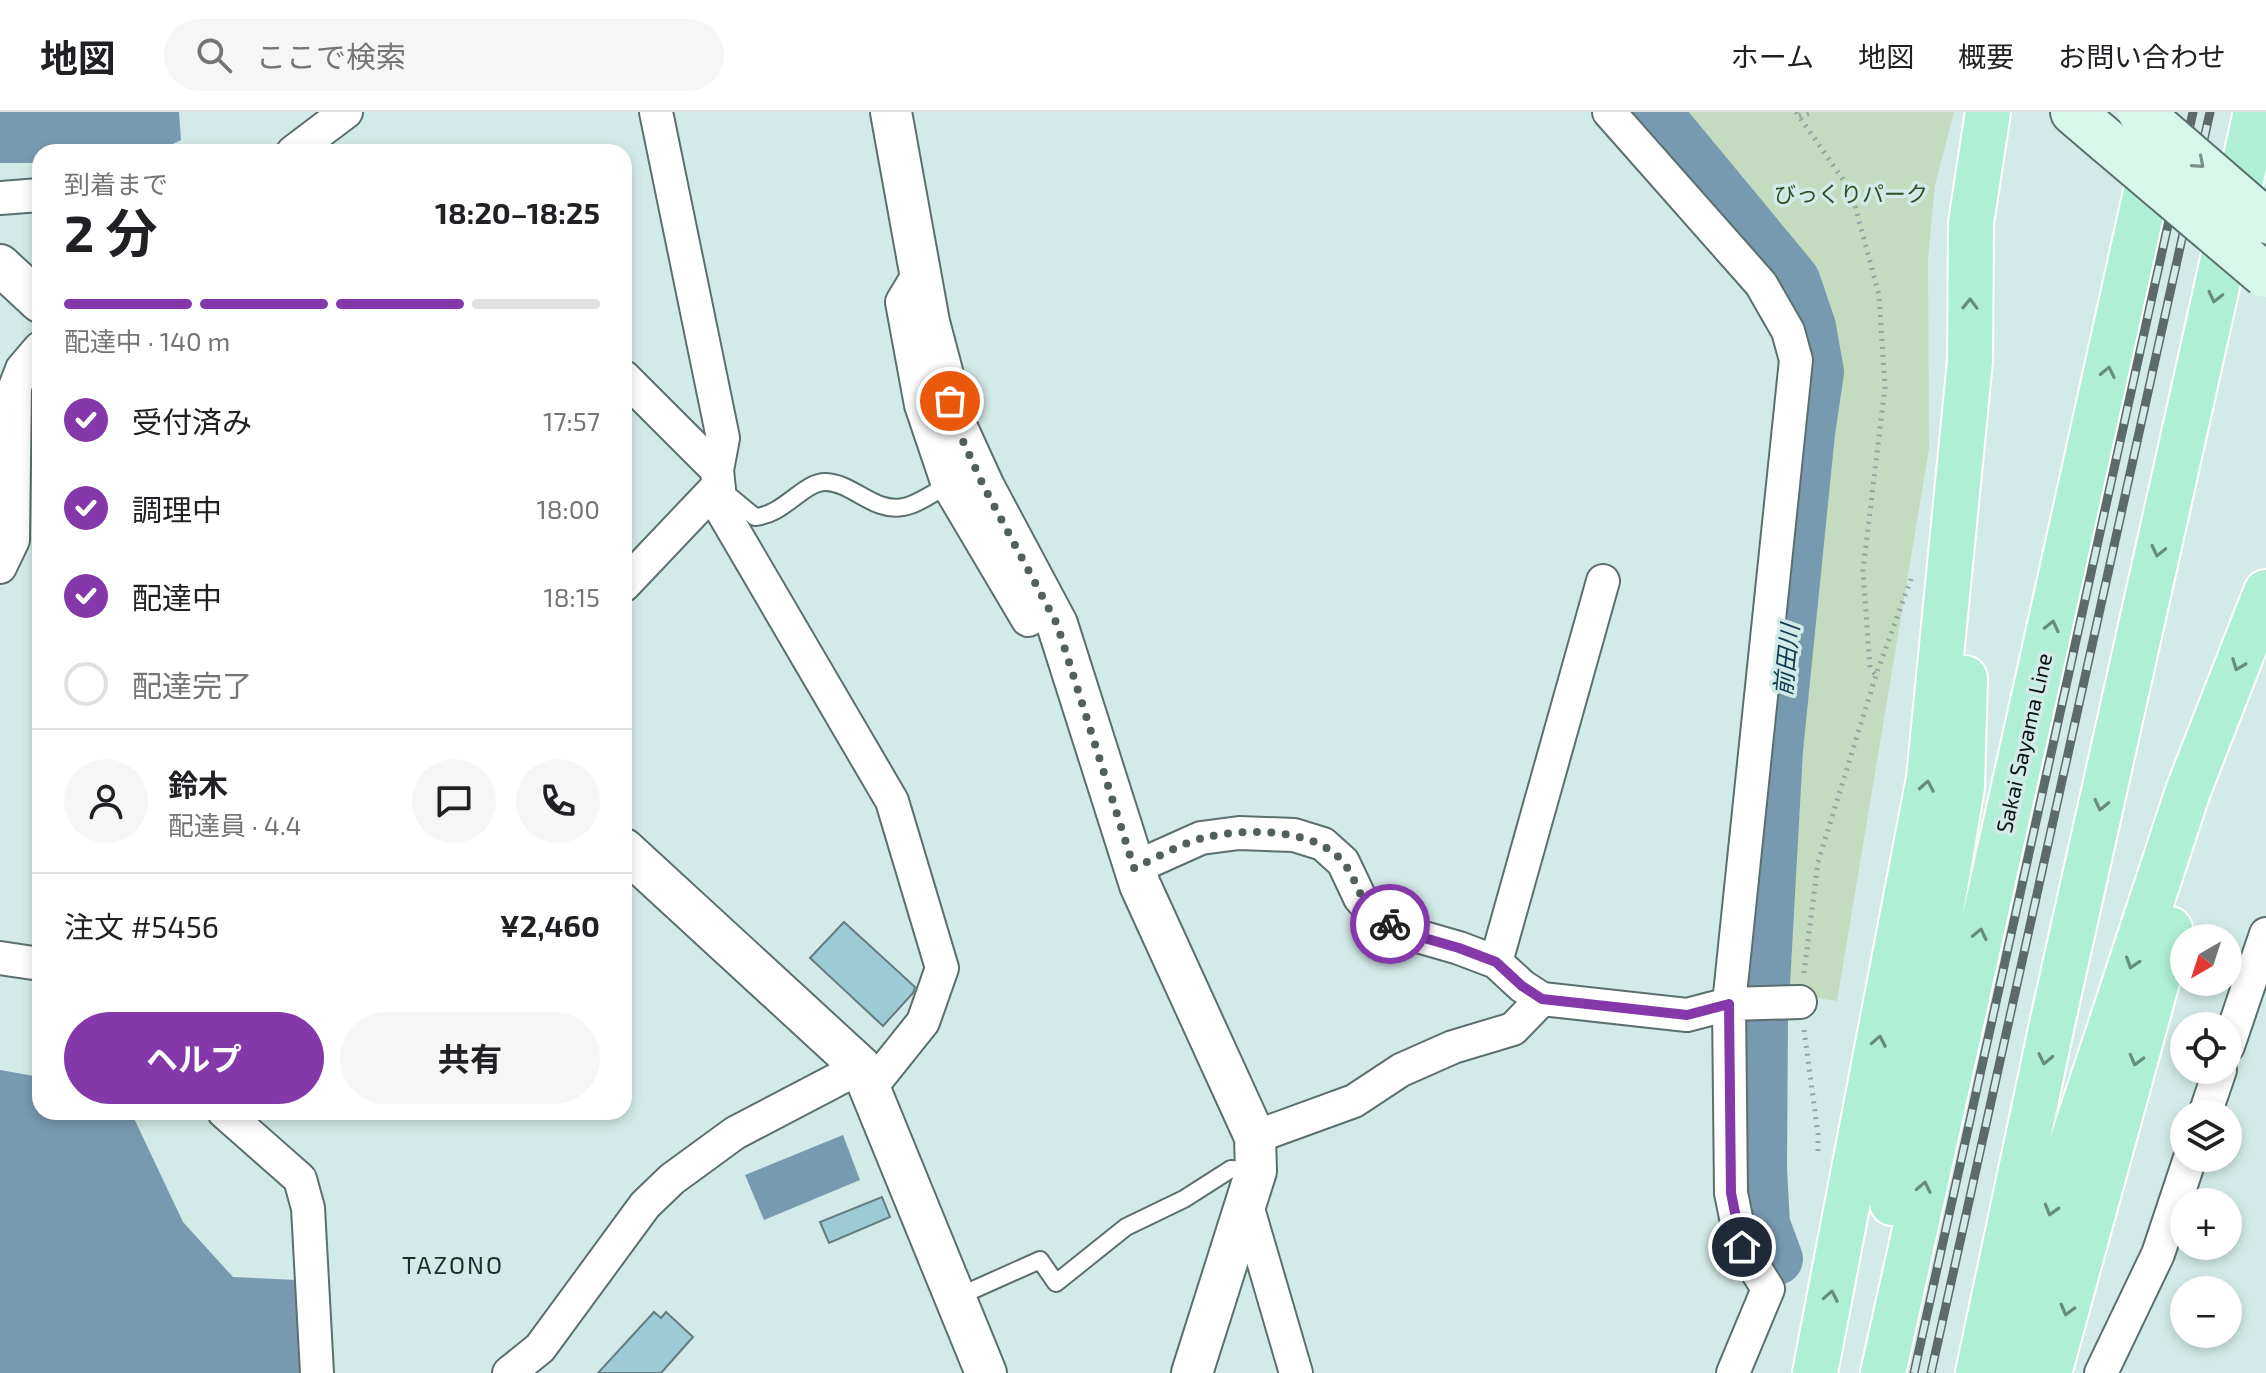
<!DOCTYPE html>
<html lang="ja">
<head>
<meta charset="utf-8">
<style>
  body { margin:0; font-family:"Exo 2","Noto Sans JP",sans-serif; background:#f6f6f6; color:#202124; height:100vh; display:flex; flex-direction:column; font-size:30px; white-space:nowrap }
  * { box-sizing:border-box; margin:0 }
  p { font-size:26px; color:#757577 }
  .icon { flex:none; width:44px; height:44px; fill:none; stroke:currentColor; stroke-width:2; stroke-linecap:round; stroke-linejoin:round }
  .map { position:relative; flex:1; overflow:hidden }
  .drawer { position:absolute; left:32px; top:32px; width:600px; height:976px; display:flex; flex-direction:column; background:#fff; border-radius:24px; box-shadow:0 4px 12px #0003 }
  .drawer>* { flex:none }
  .needle { width:52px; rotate:219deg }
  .tools { position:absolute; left:2170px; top:812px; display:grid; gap:16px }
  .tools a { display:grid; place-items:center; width:72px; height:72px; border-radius:50%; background:#fff; box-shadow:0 4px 12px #0003; font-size:40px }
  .pin { position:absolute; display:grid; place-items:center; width:68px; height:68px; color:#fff; margin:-34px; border:4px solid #fff; border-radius:50%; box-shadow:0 2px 8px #0007 }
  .courier { position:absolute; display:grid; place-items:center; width:80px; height:80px; margin:-40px; border:6px solid #8438a9; border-radius:50%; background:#fff; color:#222; box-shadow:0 2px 10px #0007 }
  .overview em { font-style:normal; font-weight:700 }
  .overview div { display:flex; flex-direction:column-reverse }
  .overview { display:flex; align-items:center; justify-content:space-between; height:136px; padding:0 32px }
  h1 { font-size:52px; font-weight:700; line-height:60px }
  .bar { display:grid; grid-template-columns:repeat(4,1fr); gap:12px 8px; align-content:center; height:96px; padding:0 32px }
  .bar i { height:10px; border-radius:6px; background:#e0e0e0 }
  .bar .selected { background:#8438a9 }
  .bar p { grid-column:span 4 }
  .line { display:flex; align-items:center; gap:20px; padding:0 32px; border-top:2px solid #e0e0e0 }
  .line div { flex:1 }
  .round { display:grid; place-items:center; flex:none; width:84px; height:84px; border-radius:42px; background:#f6f6f6 }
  ol { padding:0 32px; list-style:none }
  li { display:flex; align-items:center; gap:24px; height:88px }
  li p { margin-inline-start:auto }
  li .icon { padding:8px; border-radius:50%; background:#8438a9; color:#fff; stroke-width:4 }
  li:last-child { color:#757577 }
  li i { width:44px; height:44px; border:4px solid #e0e0e0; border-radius:50% }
  .action { display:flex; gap:16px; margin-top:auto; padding:16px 32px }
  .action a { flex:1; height:92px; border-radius:48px; background:#8438a9; color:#fff; font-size:32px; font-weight:700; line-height:92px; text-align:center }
  .action a+a { background:#f6f6f6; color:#202124 }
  header { display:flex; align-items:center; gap:48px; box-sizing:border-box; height:112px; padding:0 40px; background:#fff; border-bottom:2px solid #e0e0e0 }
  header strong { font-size:38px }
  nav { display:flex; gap:44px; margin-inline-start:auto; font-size:28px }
  .search { width:560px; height:72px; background:#f6f6f6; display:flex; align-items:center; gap:20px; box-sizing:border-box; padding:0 28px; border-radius:44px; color:#757577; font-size:30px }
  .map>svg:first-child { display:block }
  .green { fill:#c3dbbe }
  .water { fill:#789ab1 }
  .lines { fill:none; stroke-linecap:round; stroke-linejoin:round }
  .river { stroke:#789ab1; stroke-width:52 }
  .building { fill:#9ccbd6; stroke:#667b80; stroke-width:2 }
  .service-casing { stroke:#5b706e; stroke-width:20 }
  .minor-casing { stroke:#5b706e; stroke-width:36 }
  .tertiary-casing { stroke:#5b706e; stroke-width:44 }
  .secondary-casing { stroke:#5b706e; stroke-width:48 }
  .primary-casing { stroke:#fff; stroke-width:48 }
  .path { stroke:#92a5a3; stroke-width:5; stroke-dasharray:2 6; stroke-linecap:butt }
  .service { stroke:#fff; stroke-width:16 }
  .minor { stroke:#fff; stroke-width:32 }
  .tertiary { stroke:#fff; stroke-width:40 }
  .secondary { stroke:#d7f7ea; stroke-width:44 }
  .primary { stroke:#afefd5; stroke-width:44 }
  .rail-casing { stroke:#5c6a69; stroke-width:9 }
  .rail { stroke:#d3ebe8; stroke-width:6; stroke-dasharray:18; stroke-linecap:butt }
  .secondary-bridge-casing { stroke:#5b706e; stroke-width:48; stroke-linecap:butt }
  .secondary-bridge { stroke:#d7f7ea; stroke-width:44 }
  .oneway { stroke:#7b9089 }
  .oneway2 { stroke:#658c7d }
  .done { stroke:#515f5d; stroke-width:8; stroke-dasharray:0 14.4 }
  .route { stroke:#8438a9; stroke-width:10 }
  .labels { text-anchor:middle; stroke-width:7; stroke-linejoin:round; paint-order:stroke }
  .park-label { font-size:22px; fill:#2c5025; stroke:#d3ebe8 }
  .street-label { font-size:22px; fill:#0b1312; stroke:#d3ebe8 }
  .water-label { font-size:24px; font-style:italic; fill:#0f3b55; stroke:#d3ebe8 }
  .neighbourhood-label { font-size:24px; letter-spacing:2px; fill:#1a2e2c; stroke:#d3ebe8 }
</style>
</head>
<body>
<header>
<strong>地図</strong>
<div class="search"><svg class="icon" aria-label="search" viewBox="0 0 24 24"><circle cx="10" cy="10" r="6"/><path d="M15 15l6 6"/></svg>ここで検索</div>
<nav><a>ホーム</a><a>地図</a><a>概要</a><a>お問い合わせ</a></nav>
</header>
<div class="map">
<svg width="2266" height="1261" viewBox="0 0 2266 1261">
  <rect width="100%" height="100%" fill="#d3ebe8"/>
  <path class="green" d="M1673 0H1954L1935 73 1928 146 1929 337 1837 889 1774 879 1833 294 1835 244 1798 149Z"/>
  <path class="water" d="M0 0H179L181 28C145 49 81 40 40 40V51H0Z
    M0 958 40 965V1000H131L183 1110 233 1165 296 1168 303 1261H0Z
    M843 1023 860 1068 764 1108 745 1063Z"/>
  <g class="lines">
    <path class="river" d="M1655 0 1794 168 1810 215 1818 260 1809 321 1777 638 1762 908 1761 1056 1764 1112 1777 1147"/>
  </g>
  <path class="building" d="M844 810 915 875 913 881 883 914 810 846Z
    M882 1085 890 1105 829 1131 820 1110Z
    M654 1200 661 1206 666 1200 693 1225 661 1261H598Z"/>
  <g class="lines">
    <defs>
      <path id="service" d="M721 377 755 405C784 403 804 369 826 370 853 371 874 401 903 395 917 393 934 380 948 373
        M955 1186 1040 1148 1056 1171 1126 1115 1184 1087 1231 1057 1256 1059"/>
      <path id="minor" d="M656 0 723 326 717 358 721 397 892 689 942 856 923 910 871 975
        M1609 0 1761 172 1788 219 1796 248 1729 892 1731 1081 1742 1135 1768 1177 1733 1261
        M293 40 346 0
        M0 86 40 83
        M920 160 902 190 921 293 948 373 1028 508 1049 496
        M624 265 717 358
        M0 455 13 428 15 275 22 257 40 236
        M624 473 718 374
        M1134 756 1201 726 1239 721 1294 723 1323 732 1343 750 1360 786 1379 807 1407 821 1459 836 1496 850 1522 874 1542 887 1687 903 1729 892 1800 890
        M0 846 40 852
        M1496 850 1603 469
        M2228 934 2266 822
        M224 1000 300 1067 308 1096 317 1261
        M2205 1002 2220 958
        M1255 1025 1354 989 1401 958 1453 935 1513 917 1542 887
        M1246 1090 1296 1261
        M509 1261 540 1236 645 1093 672 1067 735 1021 861 955
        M2101 1261 2158 1142 2190 1046"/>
      <path id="tertiary" d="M891 0 929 210 957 316 984 375 1057 512 1140 773 1255 1025 1256 1059 1192 1261
        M0 153 40 190
        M624 737 861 955 986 1261"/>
      <path id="secondary" d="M2073 0 2108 30"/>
      <path id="primary" d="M1892 1091 1962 675 1965 566
        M2010 1248 2053 1088 2188 679 2266 480
        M1815 1261 1929 666 1970 249 1971 111 1988 0
        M1883 1261C1973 850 2068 441 2157 30
        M1978 1261 2054 903 2256 0
        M2049 1261 2167 833 2170 817"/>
    </defs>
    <use href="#service" class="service-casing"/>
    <use href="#minor" class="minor-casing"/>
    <use href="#tertiary" class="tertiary-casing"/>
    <use href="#secondary" class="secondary-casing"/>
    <use href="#primary" class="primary-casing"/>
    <path class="path" d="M1796 0 1851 79 1879 183 1885 275 1863 458 1870 556 1876 563
      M1799 4 1813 0
      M1804 861 1818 750 1876 563 1911 467
      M1804 918 1818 1022V1043"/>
    <use href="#service" class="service"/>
    <use href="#minor" class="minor"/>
    <use href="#tertiary" class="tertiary"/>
    <use href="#secondary" class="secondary"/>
    <use href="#primary" class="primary"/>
    <defs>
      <path id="rail" d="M1914 1261 2193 0
        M1931 1261 2210 0"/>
    </defs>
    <use href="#rail" class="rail-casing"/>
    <use href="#rail" class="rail"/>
    <defs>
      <path id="secondary-bridge" d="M2140 0 2266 109
        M2108 30 2265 163"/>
    </defs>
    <use href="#secondary-bridge" class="secondary-bridge-casing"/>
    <use href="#secondary-bridge" class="secondary-bridge"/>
  </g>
  <defs><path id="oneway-chevron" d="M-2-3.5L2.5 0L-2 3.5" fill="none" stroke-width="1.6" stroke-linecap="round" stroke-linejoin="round" transform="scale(2)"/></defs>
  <use class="oneway" href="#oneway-chevron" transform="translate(2199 51) rotate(41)"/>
  <g class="oneway2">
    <use href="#oneway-chevron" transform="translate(2215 185) rotate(103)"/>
    <use href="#oneway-chevron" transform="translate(1970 192) rotate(-89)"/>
    <use href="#oneway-chevron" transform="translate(2108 260) rotate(-78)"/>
    <use href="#oneway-chevron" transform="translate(2158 439) rotate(103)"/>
    <use href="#oneway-chevron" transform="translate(2052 514) rotate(-77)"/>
    <use href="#oneway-chevron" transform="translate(2238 553) rotate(111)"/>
    <use href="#oneway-chevron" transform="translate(1927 674) rotate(-80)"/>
    <use href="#oneway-chevron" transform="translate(2101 693) rotate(103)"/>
    <use href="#oneway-chevron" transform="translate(1980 822) rotate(-77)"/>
    <use href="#oneway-chevron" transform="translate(2132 851) rotate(108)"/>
    <use href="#oneway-chevron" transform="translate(1879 929) rotate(-79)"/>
    <use href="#oneway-chevron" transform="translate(2045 947) rotate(102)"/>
    <use href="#oneway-chevron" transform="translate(2136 948) rotate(105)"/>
    <use href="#oneway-chevron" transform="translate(1924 1075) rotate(-78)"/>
    <use href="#oneway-chevron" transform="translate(2051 1098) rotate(106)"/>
    <use href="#oneway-chevron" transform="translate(1831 1184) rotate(-79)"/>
    <use href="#oneway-chevron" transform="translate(2067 1198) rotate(105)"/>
  </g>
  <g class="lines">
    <path class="done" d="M950 289 957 316 984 375 1057 512 1134 756C1156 746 1180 732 1203 726 1242 716 1315 715 1343 750 1362 774 1357 795 1390 812"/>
    <path class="route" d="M1390 812 1407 821 1459 836 1496 850 1522 874 1542 887 1687 903 1729 892 1731 1081 1742 1135"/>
  </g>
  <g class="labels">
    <g class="park-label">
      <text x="1851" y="90">びっくりパーク</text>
    </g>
    <g class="street-label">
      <text transform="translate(2024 631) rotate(-77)" y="8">Sakai Sayama Line</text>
    </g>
    <g class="water-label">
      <text transform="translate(1787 548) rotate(-84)" y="8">前田川</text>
    </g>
    <g class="neighbourhood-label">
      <text x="453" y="1162">TAZONO</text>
    </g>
  </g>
</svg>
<div class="tools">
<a><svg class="needle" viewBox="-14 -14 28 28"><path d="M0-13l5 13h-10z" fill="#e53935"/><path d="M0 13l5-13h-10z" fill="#757577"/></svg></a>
<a><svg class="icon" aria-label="locate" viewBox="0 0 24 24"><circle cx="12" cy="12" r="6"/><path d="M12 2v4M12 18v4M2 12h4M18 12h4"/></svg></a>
<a><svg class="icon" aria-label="layers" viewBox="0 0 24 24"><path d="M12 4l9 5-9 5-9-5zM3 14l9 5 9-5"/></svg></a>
<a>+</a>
<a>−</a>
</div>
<div class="pin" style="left:950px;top:289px;background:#ea580c"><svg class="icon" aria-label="bag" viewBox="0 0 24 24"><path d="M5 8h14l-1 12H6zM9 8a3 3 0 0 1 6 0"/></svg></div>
<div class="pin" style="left:1742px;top:1135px;background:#1f2937"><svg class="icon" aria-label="home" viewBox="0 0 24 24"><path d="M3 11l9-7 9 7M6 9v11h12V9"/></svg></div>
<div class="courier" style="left:1390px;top:812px"><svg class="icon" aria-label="bike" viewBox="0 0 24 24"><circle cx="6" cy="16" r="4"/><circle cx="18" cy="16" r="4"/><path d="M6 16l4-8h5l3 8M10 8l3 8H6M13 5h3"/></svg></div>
<section class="drawer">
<div class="overview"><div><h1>2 分</h1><p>到着まで</p></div><em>18:20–18:25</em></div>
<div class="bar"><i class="selected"></i><i class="selected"></i><i class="selected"></i><i></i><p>配達中 · 140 m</p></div>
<ol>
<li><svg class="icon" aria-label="check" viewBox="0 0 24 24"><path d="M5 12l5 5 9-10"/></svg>受付済み<p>17:57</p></li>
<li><svg class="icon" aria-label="check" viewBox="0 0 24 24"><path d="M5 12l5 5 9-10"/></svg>調理中<p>18:00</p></li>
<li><svg class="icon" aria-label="check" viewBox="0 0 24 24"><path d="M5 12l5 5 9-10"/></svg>配達中<p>18:15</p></li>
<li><i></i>配達完了</li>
</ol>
<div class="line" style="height:144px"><a class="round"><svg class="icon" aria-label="person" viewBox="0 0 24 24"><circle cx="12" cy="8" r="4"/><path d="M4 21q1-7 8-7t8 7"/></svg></a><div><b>鈴木</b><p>配達員 · 4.4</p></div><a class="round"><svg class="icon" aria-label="chat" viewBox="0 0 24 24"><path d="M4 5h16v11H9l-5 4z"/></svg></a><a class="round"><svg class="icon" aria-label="phone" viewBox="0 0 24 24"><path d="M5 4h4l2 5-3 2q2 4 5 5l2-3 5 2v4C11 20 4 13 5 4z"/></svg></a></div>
<div class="line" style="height:104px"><div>注文 #5456</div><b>¥2,460</b></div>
<div class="action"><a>ヘルプ</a><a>共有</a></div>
</section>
</div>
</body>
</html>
